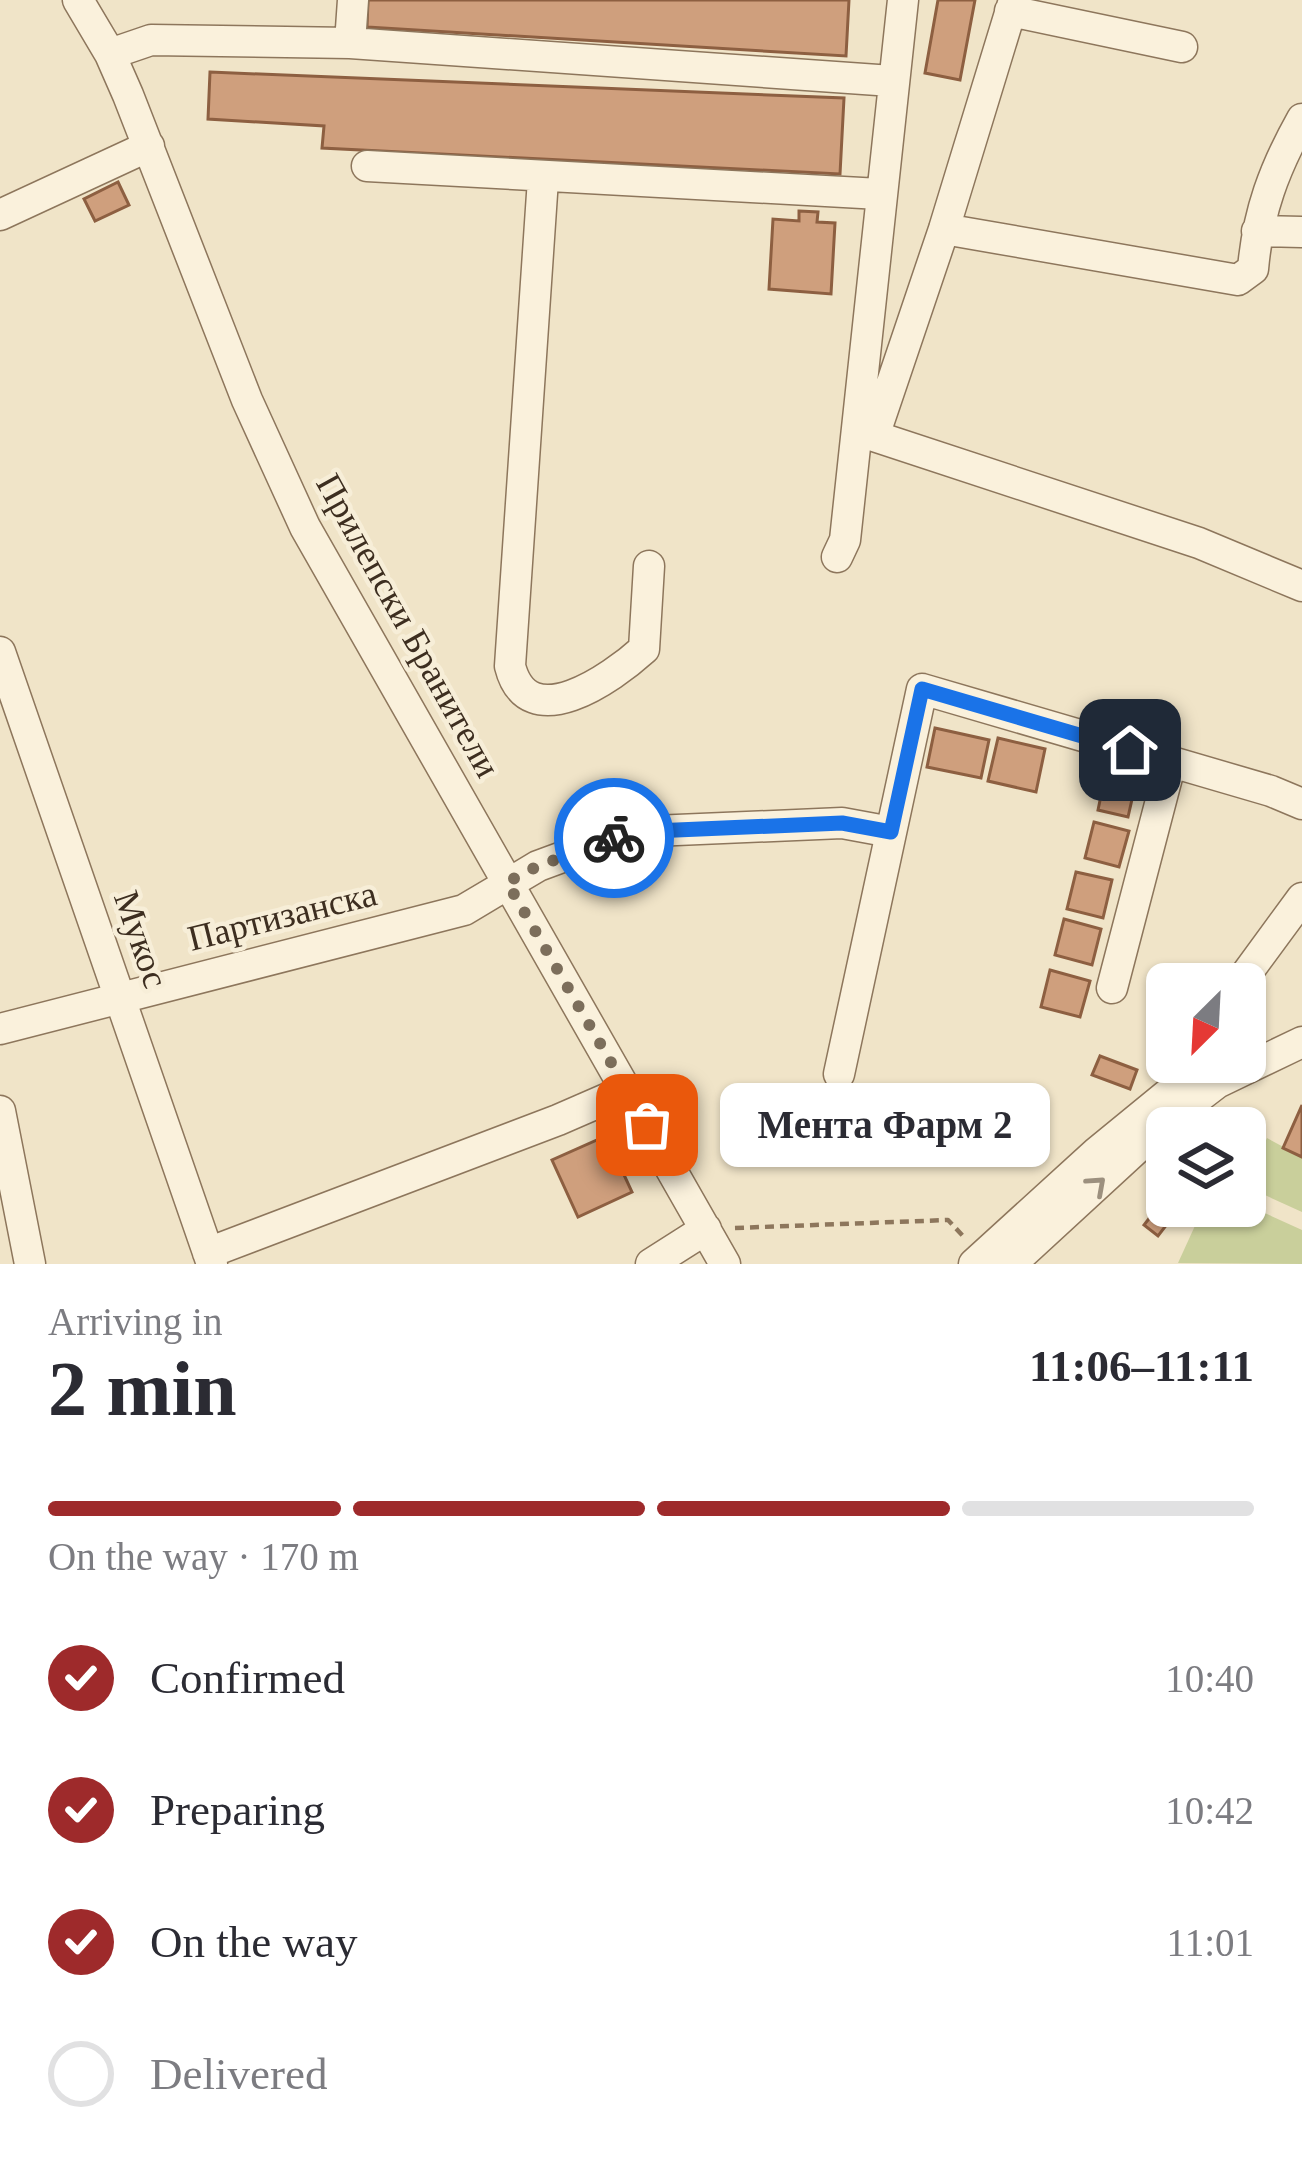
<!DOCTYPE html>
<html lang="en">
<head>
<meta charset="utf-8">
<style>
  body { margin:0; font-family:"Times New Roman",serif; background:#f2f2f3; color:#2b2b33; height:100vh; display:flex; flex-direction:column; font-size:45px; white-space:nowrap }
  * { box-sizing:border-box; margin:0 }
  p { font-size:39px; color:#7c7c81 }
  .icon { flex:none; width:66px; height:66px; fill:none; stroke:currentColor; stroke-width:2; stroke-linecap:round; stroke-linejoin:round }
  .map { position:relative; height:1264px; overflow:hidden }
  .sheet { display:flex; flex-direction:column; background:#fff; flex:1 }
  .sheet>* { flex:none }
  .needle { width:78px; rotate:204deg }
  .controls { position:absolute; left:1146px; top:963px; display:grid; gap:24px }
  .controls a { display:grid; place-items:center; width:120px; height:120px; border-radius:18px; background:#fff; box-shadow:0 3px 9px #0004; font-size:60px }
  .pin { position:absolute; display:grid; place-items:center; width:102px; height:102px; color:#fff; margin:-51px; border-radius:24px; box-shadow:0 6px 18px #0006 }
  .courier { position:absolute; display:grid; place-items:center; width:120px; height:120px; margin:-60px; border:9px solid #1a73e8; border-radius:50%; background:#fff; color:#222; box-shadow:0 3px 15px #0007 }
  .bubble { position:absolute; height:84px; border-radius:18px; background:#fff; box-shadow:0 3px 9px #0004; font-size:39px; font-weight:700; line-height:84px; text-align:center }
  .overview em { font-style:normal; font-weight:700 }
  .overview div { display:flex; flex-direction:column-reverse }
  .overview { display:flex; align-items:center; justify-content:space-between; height:204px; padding:0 48px }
  h1 { font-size:78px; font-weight:700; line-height:90px }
  .bar { display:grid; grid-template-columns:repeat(4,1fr); gap:18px 12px; align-content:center; height:144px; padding:0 48px }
  .bar i { height:15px; border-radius:9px; background:#e1e1e2 }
  .bar .active { background:#9e2a2b }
  .bar p { grid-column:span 4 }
  ol { padding:0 48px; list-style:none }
  li { display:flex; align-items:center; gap:36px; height:132px }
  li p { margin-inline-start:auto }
  li .icon { padding:12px; border-radius:50%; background:#9e2a2b; color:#fff; stroke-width:4 }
  li:last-child { color:#7c7c81 }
  li i { width:66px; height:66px; border:6px solid #e1e1e2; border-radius:50% }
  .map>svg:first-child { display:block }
  .green { fill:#c9cf9b }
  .building { fill:#cf9f7d; stroke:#8d5f41; stroke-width:3 }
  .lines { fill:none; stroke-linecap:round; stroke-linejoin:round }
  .minor-casing { stroke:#8d765c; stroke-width:33 }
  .path { stroke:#8d765c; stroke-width:4.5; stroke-dasharray:9 6; stroke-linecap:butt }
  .minor { stroke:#faf1dc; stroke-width:30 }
  .oneway { stroke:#9c907e }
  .done { stroke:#7c6e5b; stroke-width:12; stroke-dasharray:0 21.6 }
  .route { stroke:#1a73e8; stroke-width:15 }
  .labels { text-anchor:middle; stroke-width:9; stroke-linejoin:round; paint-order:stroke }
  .street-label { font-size:36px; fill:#3d2e20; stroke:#f7eed8 }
</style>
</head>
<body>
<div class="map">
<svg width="1302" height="1264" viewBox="0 0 1302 1264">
  <rect width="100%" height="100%" fill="#f0e4c8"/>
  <path class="green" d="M1267 1138 1302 1157V1212L1245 1186Z
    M1245 1204 1302 1230V1264L1178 1263 1204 1206Z"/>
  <path class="building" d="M368 0H849L846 56 367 27Z
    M938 0H975L960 80 925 73Z
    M210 72 844 98 840 174 322 148 324 126 208 119Z
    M118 182 129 205 95 221 84 199Z
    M799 211 818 212 817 222 835 223 831 294 769 289 773 219 799 221Z
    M935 728 989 740 981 778 927 767Z
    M998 738 1045 749 1036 792 988 781Z
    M1107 767 1138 773 1128 817 1098 810Z
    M1094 822 1129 831 1119 867 1085 858Z
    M1076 872 1112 880 1103 918 1067 909Z
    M1064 919 1101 929 1092 965 1055 955Z
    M1050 970 1090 981 1080 1017 1041 1007Z
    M1100 1056 1137 1070 1130 1089 1092 1075Z
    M1302 1105V1157L1283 1148Z
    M606 1136 632 1192 578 1217 552 1160Z
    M1157 1208 1171 1219 1158 1236 1144 1225Z"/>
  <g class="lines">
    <defs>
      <path id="minor" d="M78 0 110 54 128 95 247 400 305 527 725 1264
        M1014 0 944 229 874 436 1199 543 1302 586
        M1010 11 1182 47
        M350 43 353 0
        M110 54 151 40 350 43 892 81
        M367 166 880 194
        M543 179 510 666C528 738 612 678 644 649L649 566
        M0 215 149 146
        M944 229 1238 280 1253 269C1258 212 1274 169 1302 119
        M1257 231 1302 232
        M837 557 845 540 903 0
        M0 652 212 1264
        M1239 984 1302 898
        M1112 988 1171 762
        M0 1029 464 910 538 866 630 832 842 823 891 832
        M839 1074 922 689 1271 791 1302 804
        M0 1111 30 1264
        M208 1253 558 1120 627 1090
        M651 1264 706 1229
        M974 1264 1097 1152 1207 1062
        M1011 1264 1161 1126 1217 1083 1302 1042"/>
    </defs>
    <use href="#minor" class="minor-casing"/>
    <path class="path" d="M735 1228 948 1220 963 1236"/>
    <use href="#minor" class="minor"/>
  </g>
  <defs><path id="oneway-chevron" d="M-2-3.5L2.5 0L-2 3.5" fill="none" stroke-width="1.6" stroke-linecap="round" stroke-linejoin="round" transform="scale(3)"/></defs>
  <use class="oneway" href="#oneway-chevron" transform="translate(1097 1185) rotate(-42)"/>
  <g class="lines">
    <path class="done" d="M614 838 538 866 507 882 647 1125"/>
    <path class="route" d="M614 838 630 832 842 823 891 832 922 689 1130 750"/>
  </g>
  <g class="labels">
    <g class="street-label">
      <text transform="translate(409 625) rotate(61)" y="13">Прилепски Бранители</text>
      <text transform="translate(282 915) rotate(-14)" y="13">Партизанска</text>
      <text transform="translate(142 939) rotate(71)" y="13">Мукос</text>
    </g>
  </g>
</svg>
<div class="controls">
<a><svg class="needle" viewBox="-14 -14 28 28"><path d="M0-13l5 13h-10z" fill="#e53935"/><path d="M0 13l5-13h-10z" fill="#7c7c81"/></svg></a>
<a><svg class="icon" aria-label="layers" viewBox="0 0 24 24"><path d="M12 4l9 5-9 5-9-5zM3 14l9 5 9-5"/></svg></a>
</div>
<div class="pin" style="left:647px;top:1125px;background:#ea580c"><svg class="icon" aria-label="bag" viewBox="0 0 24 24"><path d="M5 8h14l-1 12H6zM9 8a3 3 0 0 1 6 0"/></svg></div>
<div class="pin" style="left:1130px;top:750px;background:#1f2937"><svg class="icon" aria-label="home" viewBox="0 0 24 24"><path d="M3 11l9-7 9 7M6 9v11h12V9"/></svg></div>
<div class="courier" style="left:614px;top:838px"><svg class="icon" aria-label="bike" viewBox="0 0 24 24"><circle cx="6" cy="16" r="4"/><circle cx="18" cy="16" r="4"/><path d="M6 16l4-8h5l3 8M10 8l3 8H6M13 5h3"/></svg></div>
<div class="bubble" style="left:720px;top:1083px;width:330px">Мента Фарм 2</div>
</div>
<section class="sheet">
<div class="overview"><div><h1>2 min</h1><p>Arriving in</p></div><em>11:06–11:11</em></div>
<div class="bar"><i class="active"></i><i class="active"></i><i class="active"></i><i></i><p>On the way · 170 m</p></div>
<ol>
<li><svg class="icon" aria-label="check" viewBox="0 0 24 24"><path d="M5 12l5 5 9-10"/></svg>Confirmed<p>10:40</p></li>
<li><svg class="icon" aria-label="check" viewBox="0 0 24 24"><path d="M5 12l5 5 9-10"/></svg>Preparing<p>10:42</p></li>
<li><svg class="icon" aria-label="check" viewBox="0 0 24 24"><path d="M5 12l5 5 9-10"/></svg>On the way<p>11:01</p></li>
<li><i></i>Delivered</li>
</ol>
</section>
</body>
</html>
